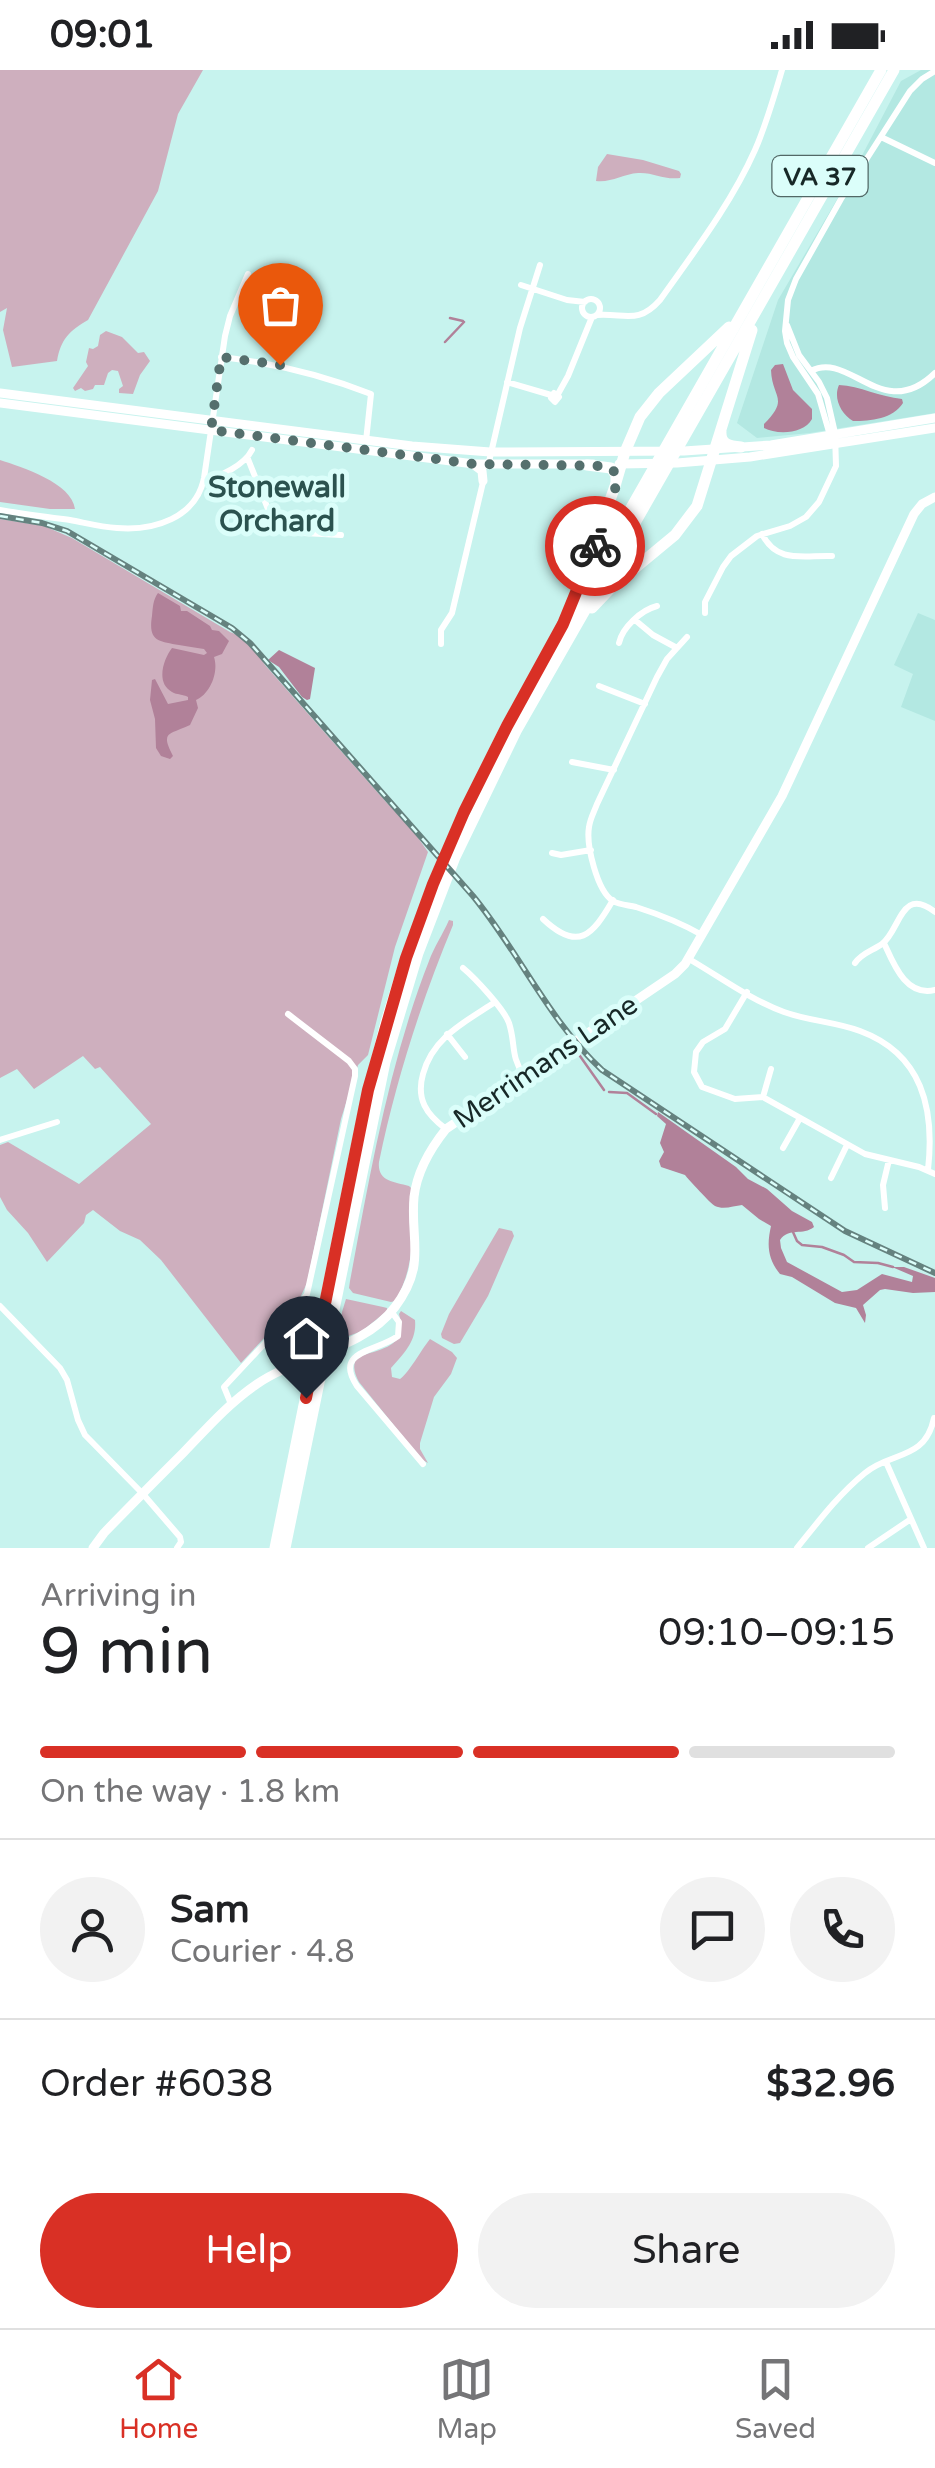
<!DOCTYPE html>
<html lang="en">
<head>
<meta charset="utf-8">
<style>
  body { margin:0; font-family:"Varela Round",sans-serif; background:#f2f2f2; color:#202124; height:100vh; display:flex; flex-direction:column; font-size:38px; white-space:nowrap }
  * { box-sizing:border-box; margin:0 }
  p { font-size:32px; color:#757577 }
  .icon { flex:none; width:55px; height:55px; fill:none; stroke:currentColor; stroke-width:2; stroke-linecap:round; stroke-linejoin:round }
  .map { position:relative; height:1478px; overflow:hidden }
  .panel { display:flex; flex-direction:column; background:#fff; flex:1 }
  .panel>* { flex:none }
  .pin { position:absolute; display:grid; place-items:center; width:85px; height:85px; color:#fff; margin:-102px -42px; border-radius:50% 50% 50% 0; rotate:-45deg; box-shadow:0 0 10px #0007 }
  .pin .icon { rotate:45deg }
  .courier { position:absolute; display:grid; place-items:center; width:100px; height:100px; margin:-50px; border:8px solid #d93025; border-radius:50%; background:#fff; color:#222; box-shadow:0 2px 12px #0007 }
  .overview em { font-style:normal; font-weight:600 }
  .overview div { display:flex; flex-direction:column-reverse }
  .overview { display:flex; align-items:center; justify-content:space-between; height:170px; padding:0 40px }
  h1 { font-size:65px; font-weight:600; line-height:75px }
  .bar { display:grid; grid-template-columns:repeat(4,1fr); gap:15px 10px; align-content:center; height:120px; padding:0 40px }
  .bar i { height:12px; border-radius:8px; background:#e0e0e0 }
  .bar .current { background:#d93025 }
  .bar p { grid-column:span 4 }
  .line { display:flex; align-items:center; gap:25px; padding:0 40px; border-top:2px solid #e0e0e0 }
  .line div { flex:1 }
  .round { display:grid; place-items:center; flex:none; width:105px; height:105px; border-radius:52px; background:#f2f2f2 }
  .button { display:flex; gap:20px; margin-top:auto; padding:20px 40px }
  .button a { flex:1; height:115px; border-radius:60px; background:#d93025; color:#fff; font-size:40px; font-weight:600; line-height:115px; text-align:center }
  .button a+a { background:#f2f2f2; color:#202124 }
  .status { display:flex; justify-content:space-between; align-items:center; height:70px; padding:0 50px; background:#fff; direction:ltr }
  .status svg { height:28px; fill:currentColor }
  .menu { display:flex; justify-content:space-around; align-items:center; height:140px; border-top:2px solid #e0e0e0; background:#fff; font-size:28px; color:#757577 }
  .menu a { display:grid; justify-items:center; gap:5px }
  .menu .current { color:#d93025 }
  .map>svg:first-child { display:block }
  .built { fill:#b3e8e2 }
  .green { fill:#ceafbe }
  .water { fill:#b18199 }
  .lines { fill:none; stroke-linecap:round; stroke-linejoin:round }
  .stream { stroke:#b18199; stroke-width:2.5 }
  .minor { stroke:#fff; stroke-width:6 }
  .major { stroke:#fff; stroke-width:9 }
  .highway { stroke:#fff; stroke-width:11 }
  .rail-casing { stroke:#65827f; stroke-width:6 }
  .rail { stroke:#dbfefa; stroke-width:2.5; stroke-dasharray:8; stroke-linecap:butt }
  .done { stroke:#556f6d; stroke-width:10; stroke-dasharray:0 18 }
  .route { stroke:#d93025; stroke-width:12 }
  .labels { text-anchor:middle; stroke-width:10; stroke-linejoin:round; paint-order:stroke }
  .shield { fill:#dbfefa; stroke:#526866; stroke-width:2.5 }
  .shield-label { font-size:25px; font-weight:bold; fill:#172827 }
  .street-label { font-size:28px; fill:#172827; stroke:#dbfefa }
  .neighbourhood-label { font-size:30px; font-weight:bold; fill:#2b524f; stroke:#dbfefa }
</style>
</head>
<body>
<div class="status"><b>09:01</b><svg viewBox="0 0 49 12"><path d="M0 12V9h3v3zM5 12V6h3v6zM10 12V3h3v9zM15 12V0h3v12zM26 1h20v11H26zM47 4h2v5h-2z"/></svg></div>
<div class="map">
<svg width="935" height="1478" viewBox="0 0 935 1478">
  <rect width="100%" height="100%" fill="#c7f3ee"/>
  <path class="built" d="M921 0H935V343L810 363 757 368 737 353 778 230 856 97 901 11Z
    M918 543 935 550V651L901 637 913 604 894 595Z"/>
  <path class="green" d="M0 0H203L178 44 158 121 88 250C69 261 61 269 57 291L12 297 3 260 7 238 0 242Z
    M607 84 643 90 679 101 681 104 680 108C663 110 653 102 638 103 623 104 611 113 596 111L598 97Z
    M106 261 122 267 138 283 144 282 150 291 140 305 133 324 119 323V319L123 316 118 301 112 300 108 303 104 315H95L93 319 85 321 81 318 75 321 73 318 88 296 86 292 89 278 93 279 98 276 100 265Z
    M0 390C22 397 72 413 75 439H50L0 432Z
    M0 449 44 456 72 468 230 562C245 567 258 582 265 595L387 733 407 752 428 782 395 877 368 985 358 995 341 1049 307 1213 299 1230 241 1293 161 1190 140 1170 120 1161 93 1140 86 1145 84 1153 47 1192 28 1163 7 1140 0 1127V1075L8 1072 79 1114 151 1054 100 997 95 999 83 986 34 1019 17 999 0 1008Z
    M449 850 453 851V855C421 932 396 1010 379 1092 377 1111 393 1112 409 1116L411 1118C413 1158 416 1196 395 1231L391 1232 353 1223 349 1218 350 1211C370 1104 389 993 429 891 434 877 443 864 449 850Z
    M499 1158 512 1161 514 1166 488 1226 460 1273 454 1274 442 1268 441 1264 449 1244Z
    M346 1229 383 1237 387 1238V1241L362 1261 338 1270 342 1242Z
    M401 1241 415 1250C417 1271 404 1283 391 1298L392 1307 400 1309C409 1303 421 1280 430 1269L452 1282 457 1288 451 1304 434 1327 420 1373V1379L428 1393 421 1389 359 1312C355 1304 351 1295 358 1287 383 1278 408 1277 399 1244Z"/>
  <path class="water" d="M783 294 793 320 812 339V349C804 364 777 365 764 358V354C790 328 772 328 771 300L775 295Z
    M839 315C860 316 880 327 902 329L903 333C893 349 871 351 853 351 841 344 833 328 839 315Z
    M158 523 180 536 181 541H187L210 556 212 560 219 561 229 571 222 584 214 587C219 602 210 624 196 630L198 638 190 655C169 665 160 661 173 686L170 689 161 686 156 678 155 649 150 630 152 610 155 609 168 634 188 630V627C183 624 177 625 172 622 155 613 164 588 172 578L204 585 207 583 204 579C195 578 187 576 179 575 158 571 148 571 152 546 153 536 153 530 158 523Z
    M279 580 315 598 310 629 307 630 302 627 279 597 268 590Z
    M658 1042 736 1097 748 1109 767 1119 792 1141 812 1152 814 1157C803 1166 789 1157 780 1170L781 1178 787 1192 842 1222 857 1220 882 1204 912 1212 913 1206 892 1197H904L935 1208V1222L913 1223 885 1219 880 1220 863 1235 866 1245 865 1253 856 1238 835 1233 792 1207 780 1204C767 1188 767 1174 771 1156L759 1149 742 1135C734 1136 723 1140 715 1136 711 1134 688 1109 685 1105L661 1097 659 1091 664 1082 660 1073 666 1054 657 1046Z"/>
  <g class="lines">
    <path class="stream" d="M450 248 463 251
      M445 272 464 252
      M575 979 604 1020
      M609 1022 627 1023 656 1044
      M793 1162 797 1171 802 1175 822 1177 844 1185 854 1192 878 1193 893 1197"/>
    <path class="minor" d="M881 67 935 93
      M521 215 567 230 585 232
      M582 238a9 9 0 1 1 18 0a9 9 0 1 1-18 0Z
      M597 245C625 243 638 255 660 230 694 182 731 134 755 80 766 55 774 27 782 0
      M221 287C274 293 322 305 371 324L366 371
      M811 301C849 280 883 354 935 303
      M507 312 551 325
      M554 323 559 327 555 332 551 328Z
      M558 324 568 306 592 247
      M831 369 818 324 793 287 787 273 785 261 788 230 796 209 841 129 910 21 922 9 935 1
      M248 389 274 454 278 459 285 462 341 465
      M488 396 520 258 540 195
      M204 408C219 409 245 394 252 380
      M0 440C23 444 47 447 70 450 86 453 101 457 117 458 154 461 196 448 204 408L225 266 230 246 248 204
      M762 464C777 494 803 485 832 486
      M705 543V532L723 497 731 486 757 466 790 456 806 447 819 432 836 396 835 363 827 328 819 312 799 285 787 255
      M635 550 653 565 677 578
      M687 567 667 589 657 607 597 734C594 742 590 749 589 757 586 775 597 821 613 831 620 835 628 835 636 837 658 844 683 854 702 865
      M619 573C622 558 641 540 657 536
      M441 574V560L452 543 484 408
      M599 616 645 634
      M572 692 614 700
      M552 783 561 785 591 780
      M543 849C578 882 592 866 613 830
      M884 873C894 895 906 927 935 920
      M689 889C720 907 751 930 784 942 809 951 836 952 860 961 922 984 935 1038 928 1100
      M855 893C862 883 872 881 882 874 900 861 901 815 935 842
      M463 898C475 908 504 939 509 953 516 975 510 985 524 1006
      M747 922 725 959 703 972 696 982 694 1002 702 1017 735 1029 763 1027 865 1084 919 1097 935 1104
      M447 964 465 987
      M763 1027 771 999
      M446 1059C426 1044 416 1029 423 1004 433 967 465 952 495 932
      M0 1070 57 1052
      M783 1078 800 1048
      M831 1108 847 1075
      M885 1138 883 1115 889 1090
      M0 1236 60 1298 67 1310 78 1350 85 1365 143 1424 180 1467 181 1472 177 1478
      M391 1241 399 1252 398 1266C377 1282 333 1280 357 1316L423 1394
      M231 1334 224 1317 293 1243 307 1224 355 1006V999L349 991 288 944
      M886 1392 924 1478
      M797 1478C818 1452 839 1424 865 1403 891 1381 925 1391 934 1348
      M868 1478 911 1449"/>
    <path class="major" d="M0 323 412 376 490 382 684 381 771 375 935 348
      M0 333 474 394H593
      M619 394 677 393 750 387 935 358
      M474 395 482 401 483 411
      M93 1478 104 1463C130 1436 157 1409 184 1382 207 1358 229 1333 257 1314 299 1285 363 1280 395 1237 427 1194 410 1171 414 1127 417 1101 430 1079 446 1059L675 904 685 894 782 726 914 444 922 434 935 427"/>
    <path class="highway" d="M721 361C720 375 730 376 741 377
      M587 395 611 398 616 405V413
      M578 521 615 416 625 382 640 347 659 323 729 257
      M592 538 611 518 675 465 697 436 752 260
      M275 1478 363 1044 386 952 406 888 433 814 464 742 507 655 881 0
      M285 1478 385 992 418 883 455 787 516 661 894 0"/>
    <defs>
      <path id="rail" d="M0 446 42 453 67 461 232 558 250 573 473 826C519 882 549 951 602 1000L845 1161 935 1203"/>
    </defs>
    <use href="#rail" class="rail-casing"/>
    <use href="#rail" class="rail"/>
  </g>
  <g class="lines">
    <path class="done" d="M280 295 221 287 211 360 474 394 604 396 611 398 616 404V416L595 476"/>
    <path class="route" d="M306 1328 368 1020 406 888 433 814 464 742 507 656 563 554 595 476"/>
  </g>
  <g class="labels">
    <rect class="shield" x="772.5" y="86" width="95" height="40" rx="8"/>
    <g class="shield-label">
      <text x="820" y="115">VA 37</text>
    </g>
    <g class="street-label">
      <text transform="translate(545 991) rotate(-34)" y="10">Merrimans Lane</text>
    </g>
    <g class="neighbourhood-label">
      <text x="277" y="427">Stonewall<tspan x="277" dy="34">Orchard</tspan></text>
    </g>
  </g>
</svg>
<div class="pin" style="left:280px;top:295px;background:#ea580c"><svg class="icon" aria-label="bag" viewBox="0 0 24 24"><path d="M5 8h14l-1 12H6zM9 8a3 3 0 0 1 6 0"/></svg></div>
<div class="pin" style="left:306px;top:1328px;background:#1f2937"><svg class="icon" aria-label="home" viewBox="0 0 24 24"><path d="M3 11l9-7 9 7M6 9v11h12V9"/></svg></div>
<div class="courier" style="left:595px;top:476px"><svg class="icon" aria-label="bike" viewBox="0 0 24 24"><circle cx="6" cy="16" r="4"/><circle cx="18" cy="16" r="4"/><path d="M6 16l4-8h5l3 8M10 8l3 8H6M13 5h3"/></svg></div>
</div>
<section class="panel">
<div class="overview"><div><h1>9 min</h1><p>Arriving in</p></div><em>09:10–09:15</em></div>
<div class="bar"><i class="current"></i><i class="current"></i><i class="current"></i><i></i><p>On the way · 1.8 km</p></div>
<div class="line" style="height:180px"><a class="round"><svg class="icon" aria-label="person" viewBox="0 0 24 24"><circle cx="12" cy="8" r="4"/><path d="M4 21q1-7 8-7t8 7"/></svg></a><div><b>Sam</b><p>Courier · 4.8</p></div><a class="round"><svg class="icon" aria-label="chat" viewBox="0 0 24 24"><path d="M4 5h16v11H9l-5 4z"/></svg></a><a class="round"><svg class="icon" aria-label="phone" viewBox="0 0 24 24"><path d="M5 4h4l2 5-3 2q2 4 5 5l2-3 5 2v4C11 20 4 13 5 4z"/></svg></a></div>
<div class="line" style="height:130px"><div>Order #6038</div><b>$32.96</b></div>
<div class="button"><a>Help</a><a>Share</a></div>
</section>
<nav class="menu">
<a class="current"><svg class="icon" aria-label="home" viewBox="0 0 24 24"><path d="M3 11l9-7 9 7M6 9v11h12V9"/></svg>Home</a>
<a><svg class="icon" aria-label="map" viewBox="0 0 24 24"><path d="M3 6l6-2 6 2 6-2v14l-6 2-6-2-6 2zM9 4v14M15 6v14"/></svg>Map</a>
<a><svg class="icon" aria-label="saved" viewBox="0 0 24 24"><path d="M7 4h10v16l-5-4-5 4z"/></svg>Saved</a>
</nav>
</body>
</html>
